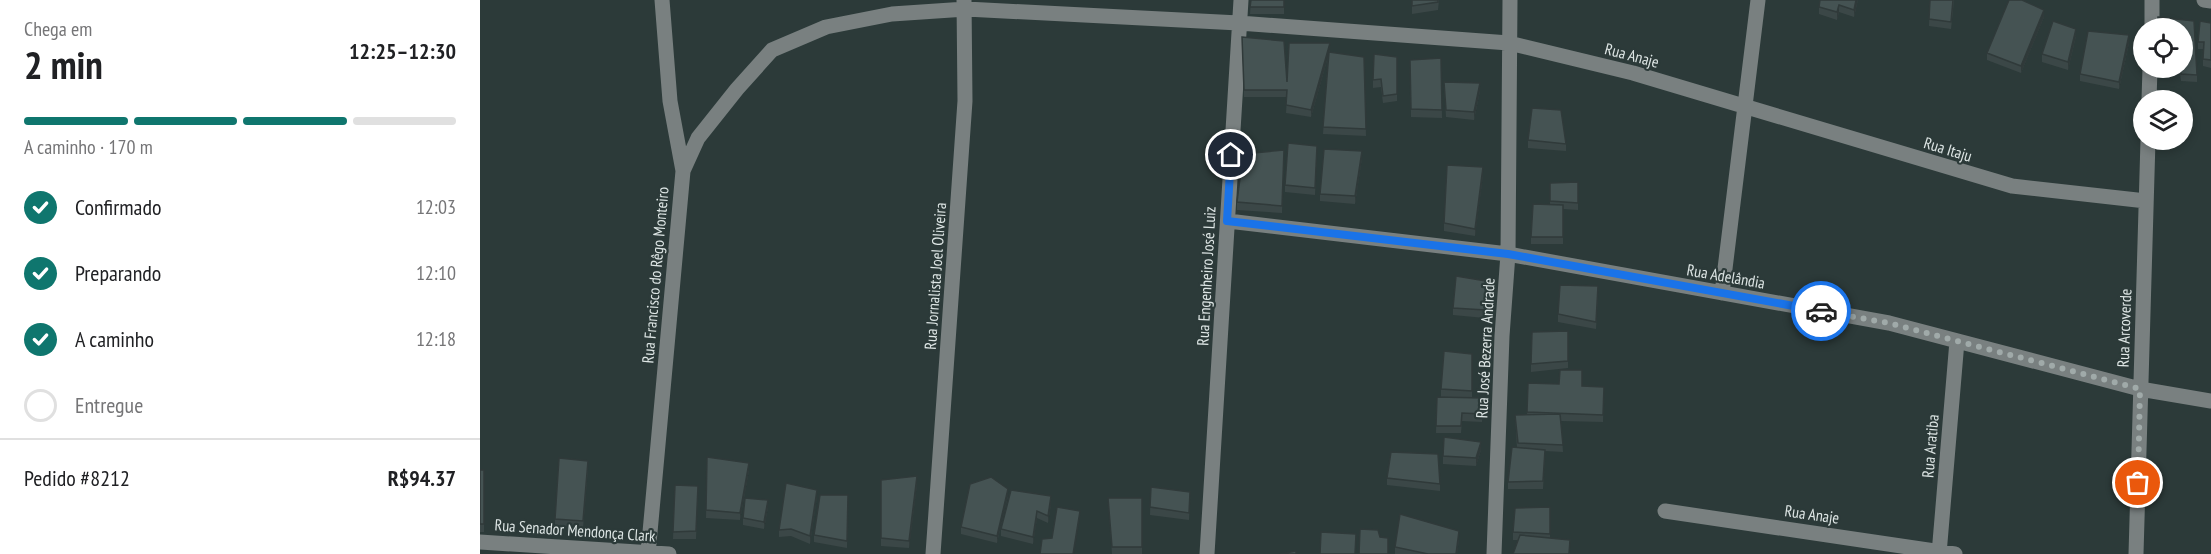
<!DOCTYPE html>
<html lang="pt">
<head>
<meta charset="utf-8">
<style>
  body { margin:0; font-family:"PT Sans Narrow",sans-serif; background:#f2f2f2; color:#202124; height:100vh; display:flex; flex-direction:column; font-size:22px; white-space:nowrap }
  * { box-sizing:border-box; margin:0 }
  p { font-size:20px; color:#757577 }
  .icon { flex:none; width:33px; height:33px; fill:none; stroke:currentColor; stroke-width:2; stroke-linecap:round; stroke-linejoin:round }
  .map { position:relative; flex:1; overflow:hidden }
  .panel { display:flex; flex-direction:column; background:#fff; width:480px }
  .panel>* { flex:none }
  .buttons { position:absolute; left:1653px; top:18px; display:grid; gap:12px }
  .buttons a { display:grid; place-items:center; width:60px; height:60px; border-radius:50%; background:#fff; box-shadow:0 3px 9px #0003; font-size:30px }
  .pin { position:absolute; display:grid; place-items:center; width:51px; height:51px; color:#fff; margin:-26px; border:3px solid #fff; border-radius:50%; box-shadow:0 2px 6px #0007 }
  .courier { position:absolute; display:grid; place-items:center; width:60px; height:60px; margin:-30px; border:4px solid #1a73e8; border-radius:50%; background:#fff; color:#222; box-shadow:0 2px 8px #0007 }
  .overview em { font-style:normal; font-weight:600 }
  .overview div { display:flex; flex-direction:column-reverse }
  .overview { display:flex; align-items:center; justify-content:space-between; height:102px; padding:0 24px }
  h1 { font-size:39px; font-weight:600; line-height:45px }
  .bar { display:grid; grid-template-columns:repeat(4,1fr); gap:9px 6px; align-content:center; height:72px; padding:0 24px }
  .bar i { height:8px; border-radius:4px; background:#e0e0e0 }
  .bar .on { background:#0f766e }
  .bar p { grid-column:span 4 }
  .line { display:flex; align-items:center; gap:15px; padding:0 24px; border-top:2px solid #e0e0e0 }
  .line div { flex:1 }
  ol { padding:0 24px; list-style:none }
  li { display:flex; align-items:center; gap:18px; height:66px }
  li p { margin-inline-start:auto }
  li .icon { padding:6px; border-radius:50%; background:#0f766e; color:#fff; stroke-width:4 }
  li:last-child { color:#757577 }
  li i { width:33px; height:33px; border:3px solid #e0e0e0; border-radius:50% }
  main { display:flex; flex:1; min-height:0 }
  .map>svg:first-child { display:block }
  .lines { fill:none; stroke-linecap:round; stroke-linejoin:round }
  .minor { stroke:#798080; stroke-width:15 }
  .wall { fill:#3b4747 }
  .shaded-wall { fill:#303a3a }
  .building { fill:#455353; stroke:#303a3a; stroke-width:1.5 }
  .done { stroke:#a0aaa9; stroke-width:6; stroke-dasharray:0 10.8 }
  .route { stroke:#1a73e8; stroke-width:8 }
  .labels { text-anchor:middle; stroke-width:4.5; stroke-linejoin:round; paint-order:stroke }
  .street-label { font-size:16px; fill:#dee6e5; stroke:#2c3a39 }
</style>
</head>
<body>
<main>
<section class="panel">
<div class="overview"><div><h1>2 min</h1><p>Chega em</p></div><em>12:25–12:30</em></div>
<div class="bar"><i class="on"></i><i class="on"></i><i class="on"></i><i></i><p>A caminho · 170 m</p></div>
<ol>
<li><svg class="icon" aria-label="check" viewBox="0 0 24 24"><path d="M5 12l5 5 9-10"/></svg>Confirmado<p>12:03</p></li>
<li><svg class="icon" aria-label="check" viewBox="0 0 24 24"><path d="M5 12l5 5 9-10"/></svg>Preparando<p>12:10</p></li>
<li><svg class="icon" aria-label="check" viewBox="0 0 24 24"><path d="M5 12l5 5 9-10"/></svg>A caminho<p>12:18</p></li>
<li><i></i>Entregue</li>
</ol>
<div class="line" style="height:78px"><div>Pedido #8212</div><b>R$94.37</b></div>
</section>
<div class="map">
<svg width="1731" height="554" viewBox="0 0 1731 554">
  <rect width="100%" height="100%" fill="#2c3a39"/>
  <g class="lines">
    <path class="minor" d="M1724 0 1731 1
      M1672 28V0
      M1669 100 1670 68
      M203 171 218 138 257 89 292 50 346 27 412 14 486 9 759 23 1029 43 1153 73 1532 186 1666 201
      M748 221 1028 254 1409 323 1660 389 1731 401
      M1242 293 1278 0
      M1185 511 1475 554
      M0 542 189 554
      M168 554 203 171 190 101 182 0
      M453 554 485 101 484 0
      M727 554 761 0
      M1014 554 1022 336 1028 254 1030 0
      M1459 554 1477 341
      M1656 554 1668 140"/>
  </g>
  <path class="wall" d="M771 0H804V14H770Z
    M932 0H959L958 10 932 14Z
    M1340 0H1378L1374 17 1359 12 1357 20 1339 14V7Z
    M1450 0H1474L1471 29 1449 26Z
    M1564 17 1541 73 1507 60V53Z
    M1731 23V68L1723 66V49H1718V42Z
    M1596 36 1588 70 1562 62V54Z
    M762 37 807 82 850 50V52L884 57 886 136 843 134 848 57 831 117 806 113 807 97H764Z
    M1649 43 1639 89 1600 81V74Z
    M917 57V101L903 103 901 87 893 88V80Z
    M961 58 962 118 931 117 930 60Z
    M1676 68H1702L1717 75V82L1701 81 1700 74 1691 73V68L1676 69Z
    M964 82 1000 91 994 120 966 117Z
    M1048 140 1086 144V151L1048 148Z
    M837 146 835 195 805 192V185Z
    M804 150 802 213 757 210V202Z
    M882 158 875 204 840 201V194Z
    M1003 175 995 236 964 231V223Z
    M1098 182V210L1083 209V244H1051V237L1070 205V183Z
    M1006 281 1005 318 973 315V308Z
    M1118 293 1116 329 1078 322V314Z
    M1088 331V368L1051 372V364Z
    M992 354V398H1003L1002 422 982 421 981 433H956L957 397H961V389Z
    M1048 383 1124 387 1123 422 1081 421 1083 452 1065 451 1063 489H1028V482L1037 448 1035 415H1047Z
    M1001 450 996 466 963 464V456Z
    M227 457 269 470 260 520 226 518Z
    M108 468 103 528 75 526V519Z
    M0 470H4V532H0Z
    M907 478 960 484V491L907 485Z
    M401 480 437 484 429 548 401 546Z
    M195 485 218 486 216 539H193Z
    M671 487 710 500 709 520 670 515Z
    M368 495 367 548 334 542V535Z
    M528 496 517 543 481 534V527Z
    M337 497 330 544 311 536 299 537V530Z
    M628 498H662V554H632Z
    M571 504 568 523 557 518 553 544 521 536V529Z
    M288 507 284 529 263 525V518Z
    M1070 507V538L1090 548V554H1033L1038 540H1033V532Z
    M979 539 977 554H915V547Z"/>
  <path class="shaded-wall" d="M1376 0H1378L1374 17V10Z
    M1359 5V12L1357 20V12Z
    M1564 10V17L1541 73V66Z
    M1596 29V36L1588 70V62Z
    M1649 35V43L1639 89V82Z
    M850 43V50L831 117V110Z
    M1000 83V91L994 120V112Z
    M882 151V158L875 204V196Z
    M1003 167V175L995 236V229Z
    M1001 442V450L996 466V458Z
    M269 463V470L260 520V513Z
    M437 476V484L429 548V541Z
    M528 489V496L517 543V536Z
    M337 490V497L330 544V536Z
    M571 496V504L568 523V516Z
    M288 500V507L284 529V522Z
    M557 511V518L553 544V537Z
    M600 511V518L594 554H593Z
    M979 531V539L977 554H976Z"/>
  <path class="building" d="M771 0H804V7H770Z
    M932 0H958V2L932 6Z
    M1340 0H1376L1374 10 1359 5 1357 12 1339 7Z
    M1450 0H1473L1471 22 1449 19Z
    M1529 0H1542L1564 10 1541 66 1507 53Z
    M1678 17 1714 21 1717 75 1701 74 1700 68H1702V28H1677Z
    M1573 21 1596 29 1588 62 1562 54Z
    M1720 21 1731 23V60L1723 59 1724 42H1718Z
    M1608 31 1649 35 1639 82 1600 74Z
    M762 37 804 41 807 82 809 43H850L831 110 806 105 807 90H764Z
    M849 52 884 57 886 129 843 127Z
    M894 54 917 57V94L903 96 901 79 893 80Z
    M961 58 962 110 931 109 930 60Z
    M964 82 1000 83 994 112 966 110Z
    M1052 108 1081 110 1086 144 1048 140Z
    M808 143 837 146 835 188 805 185Z
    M844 149 882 151 875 196 840 194Z
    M804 150 802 206 757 202 763 154Z
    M967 165 1003 167 995 229 964 223Z
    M1098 182V203L1070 201V183Z
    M1053 204 1083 205V237H1051Z
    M976 276 1006 281 1005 310 973 308Z
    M1080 285 1118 286 1116 322 1078 314Z
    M1088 331V361L1051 364 1052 332Z
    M964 351 992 354V391L961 389Z
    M1080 370H1102V386L1124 387 1123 415 1047 412 1048 383 1079 384Z
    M957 397 1003 398 1002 414 982 413 981 426H956Z
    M1080 414 1083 445 1038 443 1035 415Z
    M964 437 1001 442 996 458 963 456Z
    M1032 447 1065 450 1063 481 1028 482Z
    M911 452 958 454 960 484 907 478Z
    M227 457 269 463 260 513 226 510Z
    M79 458 108 461 103 521 75 519Z
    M0 470H4V524H0Z
    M437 476 429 541 401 538V480Z
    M511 477 528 489 517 536 481 527 490 484Z
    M306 483 337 490 330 536 311 529 299 530Z
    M195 485 218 486 216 531 193 532Z
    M671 487 710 492 709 513 670 507Z
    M531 490 571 496 568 516 557 511 553 537 521 529Z
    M340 495H368L367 541 334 535Z
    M265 498 288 500 284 522 263 518Z
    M628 498H662V547H632Z
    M577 507 600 511 593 554H560L562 539 572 538Z
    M1070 507V534L1033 532 1035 508Z
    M920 514 979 531 976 554H948L915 547Z
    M880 529 898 530 900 537 908 538V554H879Z
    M841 532 876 534 875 554H840Z
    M1040 535 1090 540 1089 554H1033Z
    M816 551V554H800Z"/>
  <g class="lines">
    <path class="done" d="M1341 311 1409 323 1660 389 1658 483"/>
    <path class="route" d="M751 155 747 221 1028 254 1341 311"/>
  </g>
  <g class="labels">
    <g class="street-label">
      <text transform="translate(1152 55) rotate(15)" y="6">Rua Anaje</text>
      <text transform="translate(1468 149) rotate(17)" y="6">Rua Itaju</text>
      <text transform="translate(175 275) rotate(-85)" y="6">Rua Francisco do Rêgo Monteiro</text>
      <text transform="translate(455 276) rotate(-86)" y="6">Rua Jornalista Joel Oliveira</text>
      <text transform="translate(726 276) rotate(-87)" y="6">Rua Engenheiro José Luiz</text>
      <text transform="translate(1246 276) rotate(10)" y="6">Rua Adelândia</text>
      <text transform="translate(1644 328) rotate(-88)" y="6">Rua Arcoverde</text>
      <text transform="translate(1005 348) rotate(-87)" y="6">Rua José Bezerra Andrade</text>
      <text transform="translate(1450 446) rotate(-85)" y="6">Rua Aratiba</text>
      <text transform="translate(1332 514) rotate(8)" y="6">Rua Anaje</text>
      <text transform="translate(95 530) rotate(4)" y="6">Rua Senador Mendonça Clark</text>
    </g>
  </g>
</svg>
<div class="buttons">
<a><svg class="icon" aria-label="locate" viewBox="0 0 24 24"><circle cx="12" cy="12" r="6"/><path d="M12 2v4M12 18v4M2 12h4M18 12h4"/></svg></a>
<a><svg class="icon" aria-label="layers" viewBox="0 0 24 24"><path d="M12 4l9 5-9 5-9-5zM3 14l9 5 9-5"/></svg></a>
</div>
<div class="pin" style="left:1658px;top:483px;background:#ea580c"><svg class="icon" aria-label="bag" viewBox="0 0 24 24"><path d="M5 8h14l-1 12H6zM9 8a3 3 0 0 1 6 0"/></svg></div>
<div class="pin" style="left:751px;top:155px;background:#1f2937"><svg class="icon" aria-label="home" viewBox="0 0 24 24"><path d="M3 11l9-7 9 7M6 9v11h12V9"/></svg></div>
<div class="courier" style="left:1341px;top:311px"><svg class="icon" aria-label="car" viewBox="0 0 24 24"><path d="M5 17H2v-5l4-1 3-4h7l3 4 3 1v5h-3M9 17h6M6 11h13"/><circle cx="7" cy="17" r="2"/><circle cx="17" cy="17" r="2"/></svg></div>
</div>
</main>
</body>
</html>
